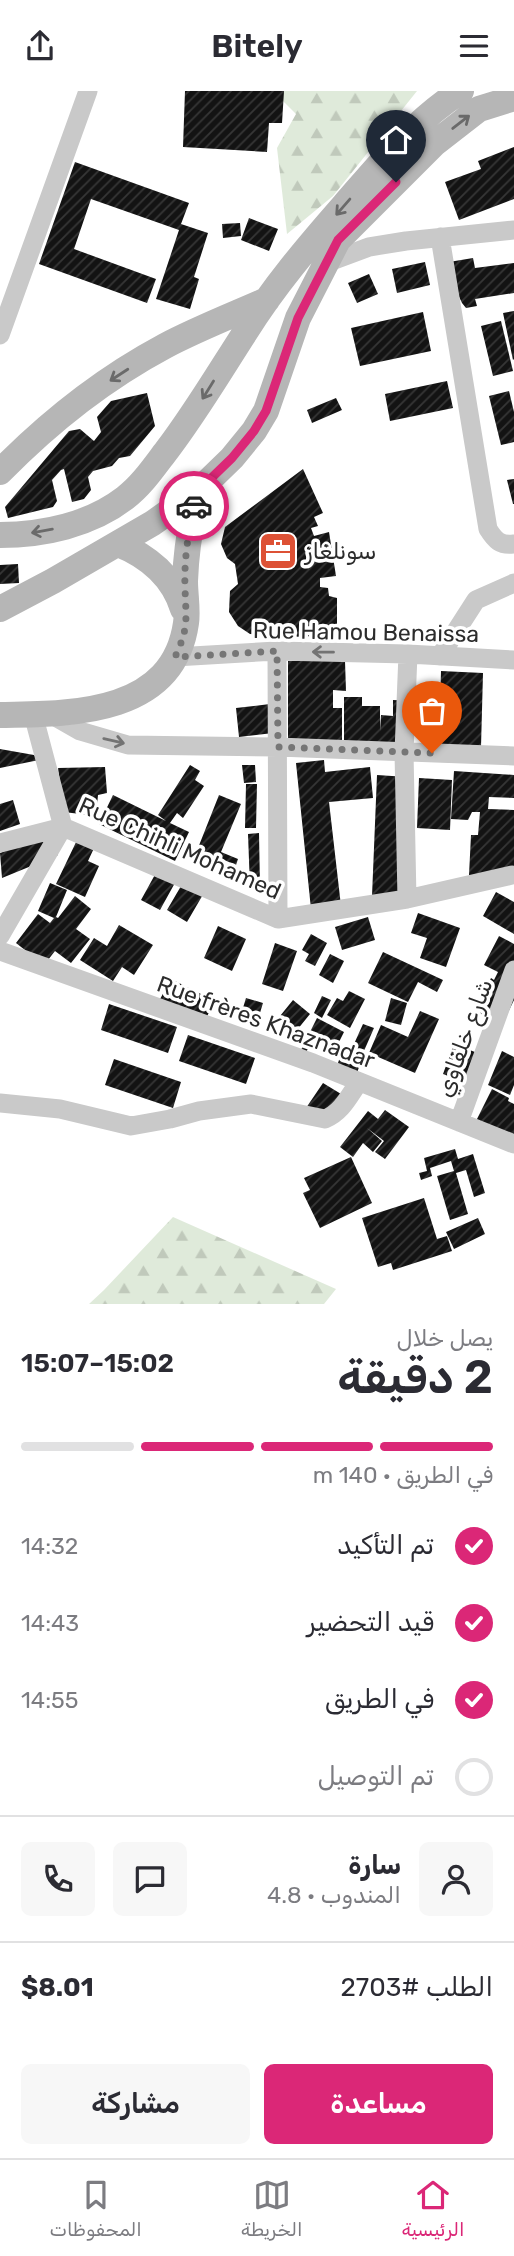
<!DOCTYPE html>
<html lang="ar">
<head>
<meta charset="utf-8">
<style>
  body { margin:0; font-family:Rubik,"Noto Naskh Arabic",sans-serif; background:#f7f7f7; color:#2b2b33; direction:rtl; height:100vh; display:flex; flex-direction:column; font-size:26px; white-space:nowrap }
  * { box-sizing:border-box; margin:0 }
  p { font-size:23px; color:#7c7c81 }
  .icon { flex:none; width:38px; height:38px; fill:none; stroke:currentColor; stroke-width:2; stroke-linecap:round; stroke-linejoin:round }
  .map { position:relative; height:1213px; overflow:hidden; direction:ltr }
  .details { display:flex; flex-direction:column; background:#fff; flex:1 }
  .details>* { flex:none }
  .pin { position:absolute; display:grid; place-items:center; width:60px; height:60px; color:#fff; margin:-72px -30px; border-radius:50% 50% 50% 0; rotate:-45deg; box-shadow:0 0 7px #0007 }
  .pin .icon { rotate:45deg }
  .courier { position:absolute; display:grid; place-items:center; width:70px; height:70px; margin:-35px; border:5px solid #db2777; border-radius:50%; background:#fff; color:#222; box-shadow:0 2px 9px #0007 }
  .headline em { font-style:normal; font-weight:600 }
  .headline div { display:flex; flex-direction:column-reverse }
  .headline { display:flex; align-items:center; justify-content:space-between; height:119px; padding:0 21px }
  h1 { font-size:46px; font-weight:600; line-height:52px }
  .bar { display:grid; grid-template-columns:repeat(4,1fr); gap:10px 7px; align-content:center; height:84px; padding:0 21px }
  .bar i { height:9px; border-radius:5px; background:#e1e1e2 }
  .bar .active { background:#db2777 }
  .bar p { grid-column:span 4 }
  .line { display:flex; align-items:center; gap:18px; padding:0 21px; border-top:2px solid #e1e1e2 }
  .line div { flex:1 }
  .round { display:grid; place-items:center; flex:none; width:74px; height:74px; border-radius:10px; background:#f7f7f7 }
  ol { padding:0 21px; list-style:none }
  li { display:flex; align-items:center; gap:21px; height:77px }
  li p { margin-inline-start:auto }
  li .icon { padding:7px; border-radius:50%; background:#db2777; color:#fff; stroke-width:4 }
  li:last-child { color:#7c7c81 }
  li i { width:38px; height:38px; border:4px solid #e1e1e2; border-radius:50% }
  .button { display:flex; gap:14px; margin-top:auto; padding:14px 21px }
  .button a { flex:1; height:80px; border-radius:10px; background:#db2777; color:#fff; font-size:28px; font-weight:600; line-height:80px; text-align:center }
  .button a+a { background:#f7f7f7; color:#2b2b33 }
  header { display:flex; justify-content:space-between; align-items:center; height:91px; padding:0 21px; background:#fff; font-size:32px; font-weight:600 }
  .tabs { display:flex; justify-content:space-around; align-items:center; height:98px; border-top:2px solid #e1e1e2; background:#fff; font-size:19px; color:#7c7c81 }
  .tabs a { display:grid; justify-items:center; gap:4px }
  .tabs .active { color:#db2777 }
  .map>svg:first-child { display:block }
  .forest { fill:url(#forest-firs) }
  .building { fill:url(#building-hatch) }
  .lines { fill:none; stroke-linecap:round; stroke-linejoin:round }
  .street { stroke:#c9c9c9; stroke-width:19 }
  .secondary { stroke:#b6b6b6; stroke-width:26 }
  .oneway { stroke:#6a6a6a }
  .oneway2 { stroke:#737373 }
  .done { stroke:#767676; stroke-width:7; stroke-dasharray:0 12.6 }
  .route { stroke:#db2777; stroke-width:9 }
  .labels { text-anchor:middle; stroke-width:7; stroke-linejoin:round; paint-order:stroke }
  .poi-label { font-size:23px; fill:#2c2c2c; stroke:#fff; text-anchor:start }
  .street-label { font-size:23px; fill:#2c2c2c; stroke:#fff }
</style>
</head>
<body>
<header><svg class="icon" aria-label="menu" viewBox="0 0 24 24"><path d="M4 6h16M4 12h16M4 18h16"/></svg>Bitely<svg class="icon" aria-label="share" viewBox="0 0 24 24"><path d="M12 15V3M7 8l5-5 5 5M5 13v7h14v-7"/></svg></header>
<div class="map">
<svg width="514" height="1213" viewBox="0 0 514 1213">
  <defs>
    <pattern id="forest-firs" width="22" height="20" patternUnits="userSpaceOnUse" patternTransform="scale(1.75)"><rect width="22" height="20" fill="#dfeada"/><path d="M5 1l3.5 6h-7zM16 11l3.5 6h-7z" fill="#c0c9bb"/></pattern>
    <pattern id="building-hatch" width="6" height="6" patternUnits="userSpaceOnUse" patternTransform="scale(1.75)"><rect width="6" height="6" fill="#131313"/><path d="M-1 1l2-2M0 6l6-6M5 7l2-2" fill="none" stroke="#363636"/></pattern>
  </defs>
  <rect width="100%" height="100%" fill="#fff"/>
  <path class="forest" d="M273 0H417L333 105 287 143 277 57 296 23Z
    M173 1126 336 1198 324 1213H89L104 1199Z"/>
  <path class="building" d="M185 0H284L282 32H269L267 61 183 56Z
    M514 56V108L459 129 445 91 481 78 478 70Z
    M75 71 189 112 181 133 208 142 194 186 199 188 190 218 156 208 179 139 91 108 74 158 156 188 147 212 39 173Z
    M249 127 278 138 269 160 241 149Z
    M240 132 241 145 223 147 222 133Z
    M473 167 475 177 514 172V202L475 208 477 215 466 217 462 212 451 189 449 171Z
    M425 171 430 194 397 202 392 178Z
    M369 183 378 203 357 212 348 192Z
    M514 220V268L513 269 503 222Z
    M423 221 431 260 360 275 351 237Z
    M501 230 513 280 493 285 481 235Z
    M447 290 453 317 390 330 385 303Z
    M509 300 514 321V351L501 354 489 305Z
    M147 302 155 335 130 365 119 367 112 375 93 380 88 386 91 399 84 408 72 411 64 378 61 379 52 389 57 410 53 416 8 427 5 416 69 340 80 338 94 350 101 341 97 326 111 310Z
    M336 307 342 319 312 332 307 319Z
    M303 378 323 422 314 426 318 435 311 437 314 445 329 441 336 485 320 487V496L328 497 329 505 337 507V544L291 546 250 543 238 535 229 521 230 500 238 493 235 473 227 467 221 453 225 436Z
    M514 388V413H513L507 389Z
    M18 473 19 492 0 493V474Z
    M288 570H345L346 600 333 599V617H342V650H288Z
    M441 580 483 582 481 656 439 655Z
    M344 606H362V615H380V640L381 624 393 625V609L415 610 413 652 344 650Z
    M270 613 273 642 239 646 236 617Z
    M0 658 34 664 39 669 0 677Z
    M324 669 325 681 370 676 373 707 329 711 341 815 311 818 296 672Z
    M190 674 200 680 195 689 204 695 183 727 177 722 170 732 189 741 175 770 99 733 113 704 166 730 158 724Z
    M242 674H255L256 691 244 692Z
    M105 676 107 702 98 704 96 725 64 721 58 677Z
    M454 680 514 684V707L489 706 488 718 514 719V778L509 786 469 784 471 744H478L480 721H472L468 729 451 728Z
    M377 684 407 686 402 806 372 805Z
    M419 687 452 689 450 739 417 737Z
    M246 693H257L256 737H245Z
    M219 704 241 713 221 761 238 768 236 774 217 766 216 770 196 762Z
    M13 709 20 733 0 740V713Z
    M49 742 58 764 2 787 0 762Z
    M259 742 260 796H250L248 743Z
    M78 747 95 755 88 770 99 775 85 806 56 793Z
    M157 780 176 790 160 819 141 809Z
    M188 783 208 795 187 831 167 819Z
    M50 792 67 799 56 826 58 827 75 805 91 818 76 838 90 848 71 872 55 860 44 874 16 852 38 823 50 832 54 827 38 820Z
    M496 801 514 811V843L483 825Z
    M418 822 460 837 446 876 420 867 427 847 411 842Z
    M368 826 375 849 342 859 335 836Z
    M119 834 153 854 134 884 122 876 113 890 80 869 94 847 107 855Z
    M218 835 246 848 232 880 204 867Z
    M311 843 327 852 315 875 305 870 309 863 302 859Z
    M499 845 514 853V909L502 934 475 920 491 887 494 889 498 881 484 874Z
    M275 852 297 860 283 900 262 893Z
    M383 861 443 889 437 901 418 891 408 911 368 892Z
    M330 863 344 870 333 892 319 884Z
    M171 888 215 910 203 933 159 910Z
    M349 900 365 908 350 937 327 924 337 907 343 910Z
    M322 905 331 909 322 927 314 922Z
    M246 907 263 912 256 935 239 930Z
    M391 907 407 912 401 934 385 930Z
    M293 909 310 923 293 944 276 930Z
    M109 913 177 936 168 962 101 939Z
    M420 920 439 928 415 982 369 962 381 934 408 946Z
    M317 927 344 941 332 965 310 954 303 967 298 965Z
    M363 933 374 937 360 969 349 964Z
    M188 944 255 967 246 993 179 970Z
    M454 953 488 966 477 996 443 983Z
    M502 960 514 966V994L510 1004 488 994Z
    M340 966 360 973 354 991 334 984Z
    M114 968 181 991 173 1017 105 994Z
    M323 992 346 1006 329 1032 306 1017Z
    M492 998 509 1007 508 1010 514 1013V1051L475 1032Z
    M385 1019 409 1036 385 1068 375 1061 384 1050 367 1037 382 1050 373 1061 363 1052 353 1066 340 1056 368 1020 378 1028Z
    M455 1058 458 1068 473 1063 485 1102 474 1106 466 1079 456 1082 468 1123 450 1129 437 1085 454 1080 451 1070 430 1077 432 1085 421 1089 419 1082 427 1080 424 1067Z
    M351 1066 372 1112 320 1137 303 1102 310 1099 304 1087Z
    M424 1107 437 1148 447 1145 452 1160 393 1179 391 1172 378 1176 362 1127Z
    M478 1127 485 1143 454 1158 446 1141Z"/>
  <g class="lines">
    <path class="street" d="M440 146 488 438C495 449 500 455 514 453
      M326 172 369 156 406 150 514 139
      M0 244 88 0
      M277 560 278 828
      M440 565 476 509 514 492
      M175 566 277 560 408 563 514 569
      M33 623 63 736 278 828 407 808 512 784
      M52 624 80 640 128 654 278 656 514 665
      M0 752 63 736
      M407 808 404 661 408 563
      M0 845 63 736
      M0 860 313 972 514 1053
      M0 1012 60 1018 131 1035 170 1028 199 1020 251 1013 325 1028C342 1021 349 1005 359 991
      M459 1031 514 879"/>
    <path class="secondary" d="M0 381C47 333 105 287 165 255 197 238 233 224 267 209
      M0 444C43 444 90 434 125 407 142 394 154 376 167 359 196 321 220 280 246 240 274 195 309 154 344 114 379 74 415 29 461 0
      M118 453C148 465 173 486 183 518
      M0 518 53 490 153 432 198 400 232 367 254 340 266 320 298 227 338 149 434 53 479 18 514 7
      M0 624C71 623 173 624 186 532 188 519 185 504 185 490 186 459 191 430 198 400"/>
  </g>
  <defs><path id="oneway-shaft" d="M-6 0H5M1.5-3L5.5 0L1.5 3" fill="none" stroke-width="1.6" stroke-linecap="round" stroke-linejoin="round" transform="scale(1.75)"/></defs>
  <g class="oneway">
    <use href="#oneway-shaft" transform="translate(461 31) rotate(-38)"/>
    <use href="#oneway-shaft" transform="translate(343 116) rotate(131)"/>
    <use href="#oneway-shaft" transform="translate(119 284) rotate(147)"/>
    <use href="#oneway-shaft" transform="translate(208 299) rotate(122)"/>
    <use href="#oneway-shaft" transform="translate(42 440) rotate(170)"/>
  </g>
  <g class="oneway2">
    <use href="#oneway-shaft" transform="translate(323 561) rotate(-179)"/>
    <use href="#oneway-shaft" transform="translate(114 650) rotate(13)"/>
  </g>
  <g class="lines">
    <path class="done" d="M194 415C188 442 184 469 185 497 186 529 189 536 175 566L277 560 278 656 432 662"/>
    <path class="route" d="M194 415 198 400 232 367 254 340 266 320 298 227 338 149 396 91"/>
  </g>
  <defs>
    <symbol id="office-square" viewBox="-11 -11 22 22"><rect x="-9" y="-9" width="18" height="18" rx="4" fill="#dd5135" stroke="#fff"/><path d="M-6-3h4V-5.5h4V-3h4V5H-6ZM-1-4.5V-3h2v-1.5ZM-6 0V1H6V0Z" fill="#fff"/></symbol>
  </defs>
  <g fill-rule="evenodd">
    <use href="#office-square" x="256" y="438" width="44" height="44"/>
  </g>
  <g class="labels">
    <g class="poi-label">
      <text x="305" y="468">سونلغاز</text>
    </g>
    <g class="street-label">
      <text transform="translate(366 541) rotate(1)" y="8">Rue Hamou Benaissa</text>
      <text transform="translate(180 757) rotate(24)" y="8">Rue Chihli Mohamed</text>
      <text transform="translate(266 931) rotate(20)" y="8">Rue frères Khaznadar</text>
      <text transform="translate(464 947) rotate(-70)" y="8">شارع خلفاوي</text>
    </g>
  </g>
</svg>
<div class="pin" style="left:432px;top:662px;background:#ea580c"><svg class="icon" aria-label="bag" viewBox="0 0 24 24"><path d="M5 8h14l-1 12H6zM9 8a3 3 0 0 1 6 0"/></svg></div>
<div class="pin" style="left:396px;top:91px;background:#1f2937"><svg class="icon" aria-label="home" viewBox="0 0 24 24"><path d="M3 11l9-7 9 7M6 9v11h12V9"/></svg></div>
<div class="courier" style="left:194px;top:415px"><svg class="icon" aria-label="car" viewBox="0 0 24 24"><path d="M5 17H2v-5l4-1 3-4h7l3 4 3 1v5h-3M9 17h6M6 11h13"/><circle cx="7" cy="17" r="2"/><circle cx="17" cy="17" r="2"/></svg></div>
</div>
<section class="details">
<div class="headline"><div><h1>2 دقيقة</h1><p>يصل خلال</p></div><em>15:02–15:07</em></div>
<div class="bar"><i class="active"></i><i class="active"></i><i class="active"></i><i></i><p>في الطريق · 140 m</p></div>
<ol>
<li><svg class="icon" aria-label="check" viewBox="0 0 24 24"><path d="M5 12l5 5 9-10"/></svg>تم التأكيد<p>14:32</p></li>
<li><svg class="icon" aria-label="check" viewBox="0 0 24 24"><path d="M5 12l5 5 9-10"/></svg>قيد التحضير<p>14:43</p></li>
<li><svg class="icon" aria-label="check" viewBox="0 0 24 24"><path d="M5 12l5 5 9-10"/></svg>في الطريق<p>14:55</p></li>
<li><i></i>تم التوصيل</li>
</ol>
<div class="line" style="height:126px"><a class="round"><svg class="icon" aria-label="person" viewBox="0 0 24 24"><circle cx="12" cy="8" r="4"/><path d="M4 21q1-7 8-7t8 7"/></svg></a><div><b>سارة</b><p>المندوب · 4.8</p></div><a class="round"><svg class="icon" aria-label="chat" viewBox="0 0 24 24"><path d="M4 5h16v11H9l-5 4z"/></svg></a><a class="round"><svg class="icon" aria-label="phone" viewBox="0 0 24 24"><path d="M5 4h4l2 5-3 2q2 4 5 5l2-3 5 2v4C11 20 4 13 5 4z"/></svg></a></div>
<div class="line" style="height:91px"><div>الطلب #2703</div><b>$8.01</b></div>
<div class="button"><a>مساعدة</a><a>مشاركة</a></div>
</section>
<nav class="tabs">
<a class="active"><svg class="icon" aria-label="home" viewBox="0 0 24 24"><path d="M3 11l9-7 9 7M6 9v11h12V9"/></svg>الرئيسية</a>
<a><svg class="icon" aria-label="map" viewBox="0 0 24 24"><path d="M3 6l6-2 6 2 6-2v14l-6 2-6-2-6 2zM9 4v14M15 6v14"/></svg>الخريطة</a>
<a><svg class="icon" aria-label="saved" viewBox="0 0 24 24"><path d="M7 4h10v16l-5-4-5 4z"/></svg>المحفوظات</a>
</nav>
</body>
</html>
